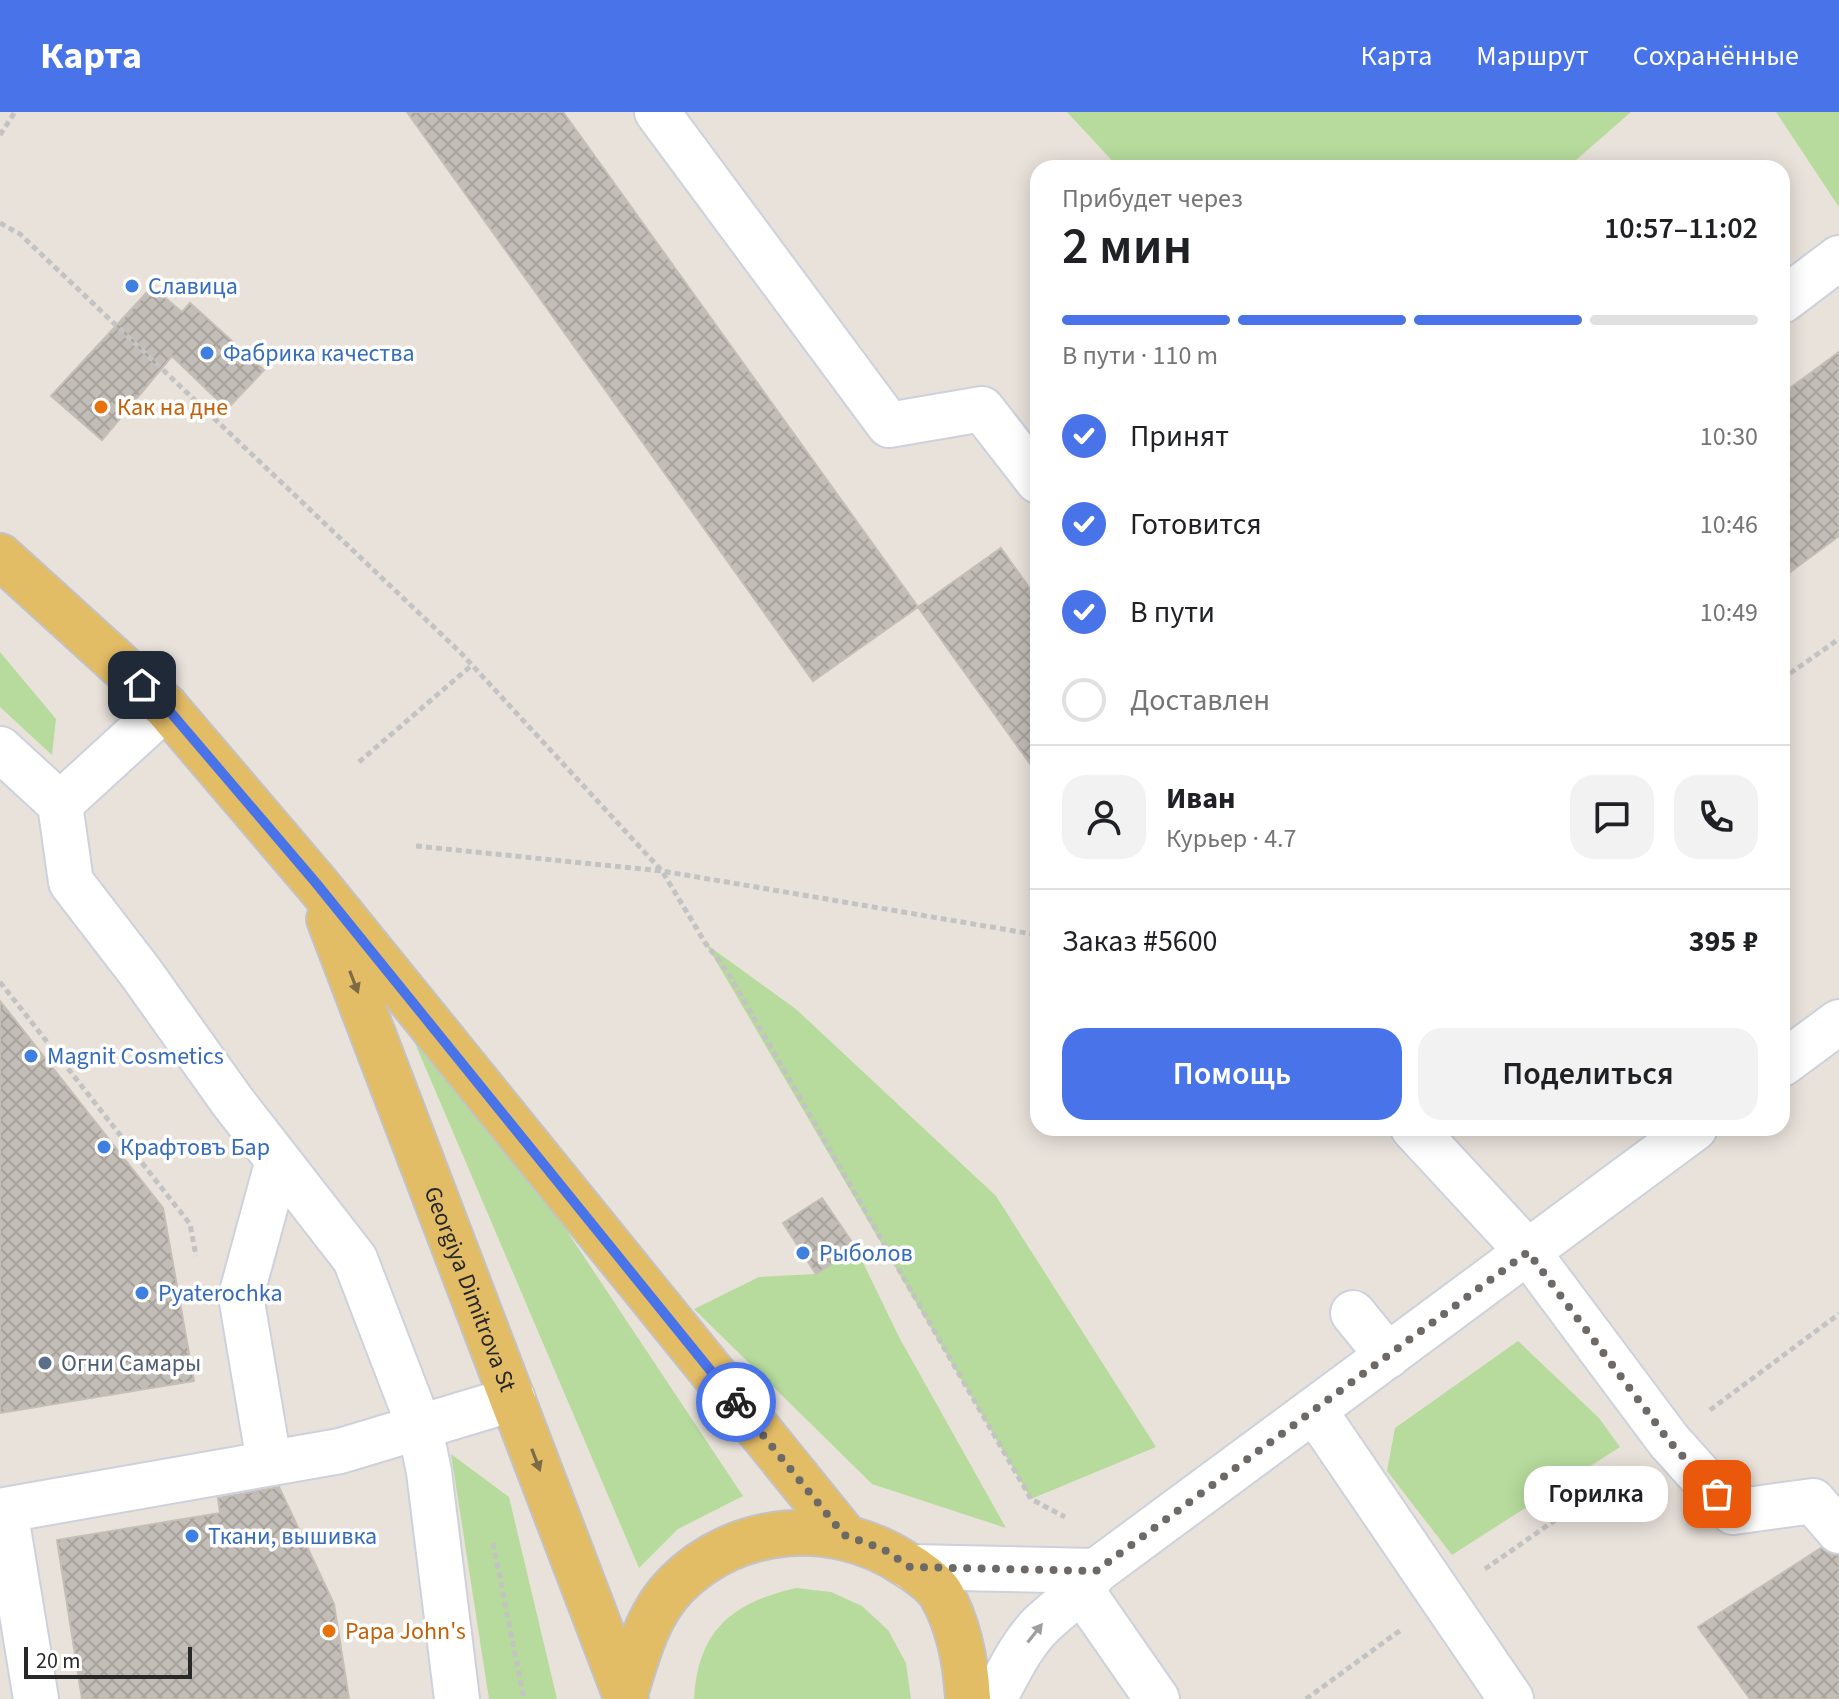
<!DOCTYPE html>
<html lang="ru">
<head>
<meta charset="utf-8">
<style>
  body { margin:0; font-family:"Source Sans 3",sans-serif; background:#f2f2f2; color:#202124; height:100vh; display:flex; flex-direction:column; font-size:30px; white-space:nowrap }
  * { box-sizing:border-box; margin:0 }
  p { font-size:26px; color:#757577 }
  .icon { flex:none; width:44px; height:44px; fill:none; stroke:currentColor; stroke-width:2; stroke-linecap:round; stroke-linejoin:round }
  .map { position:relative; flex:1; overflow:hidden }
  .drawer { position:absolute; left:1030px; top:48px; width:760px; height:976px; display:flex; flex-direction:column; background:#fff; border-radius:24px; box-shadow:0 4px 20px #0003 }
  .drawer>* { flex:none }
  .scale { position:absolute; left:24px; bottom:20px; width:168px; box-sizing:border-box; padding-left:8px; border:4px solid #282828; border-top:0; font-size:22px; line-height:28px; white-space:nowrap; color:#282828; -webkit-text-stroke:6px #fff; paint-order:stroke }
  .pin { position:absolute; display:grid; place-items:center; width:68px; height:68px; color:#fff; margin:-34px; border-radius:16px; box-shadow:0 4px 12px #0006 }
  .courier { position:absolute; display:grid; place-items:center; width:80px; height:80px; margin:-40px; border:6px solid #4873e9; border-radius:50%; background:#fff; color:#222; box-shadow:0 2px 10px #0007 }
  .bubble { position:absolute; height:56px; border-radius:24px; background:#fff; box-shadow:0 4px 20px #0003; font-size:26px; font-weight:600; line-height:56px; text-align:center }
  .head em { font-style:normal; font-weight:600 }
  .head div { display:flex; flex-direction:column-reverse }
  .head { display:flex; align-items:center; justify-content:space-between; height:136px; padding:0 32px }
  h1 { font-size:52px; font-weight:600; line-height:60px }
  .bar { display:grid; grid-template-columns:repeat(4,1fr); gap:12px 8px; align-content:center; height:96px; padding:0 32px }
  .bar i { height:10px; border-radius:6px; background:#e0e0e0 }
  .bar .selected { background:#4873e9 }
  .bar p { grid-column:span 4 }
  .line { display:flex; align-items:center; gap:20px; padding:0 32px; border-top:2px solid #e0e0e0 }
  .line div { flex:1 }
  .round { display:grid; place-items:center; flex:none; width:84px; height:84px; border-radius:24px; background:#f2f2f2 }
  ol { padding:0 32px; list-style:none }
  li { display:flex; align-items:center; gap:24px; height:88px }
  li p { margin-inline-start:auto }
  li .icon { padding:8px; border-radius:50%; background:#4873e9; color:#fff; stroke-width:4 }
  li:last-child { color:#757577 }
  li i { width:44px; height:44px; border:4px solid #e0e0e0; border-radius:50% }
  .primary-button { display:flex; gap:16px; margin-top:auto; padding:16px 32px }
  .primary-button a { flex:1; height:92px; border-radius:24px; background:#4873e9; color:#fff; font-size:32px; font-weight:600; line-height:92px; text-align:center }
  .primary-button a+a { background:#f2f2f2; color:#202124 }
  header { display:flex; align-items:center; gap:48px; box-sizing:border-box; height:112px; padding:0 40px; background:#4873e9; color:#fff }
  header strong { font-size:38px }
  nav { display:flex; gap:44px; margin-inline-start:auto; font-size:28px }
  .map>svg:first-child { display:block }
  .grass { fill:#b6db9c }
  .building { fill:url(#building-cross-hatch); stroke:#c4beb5; stroke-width:2 }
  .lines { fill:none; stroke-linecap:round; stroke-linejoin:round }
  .minor-casing { stroke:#cdd1dc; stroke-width:48 }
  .major-casing { stroke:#c3c3c3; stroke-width:48 }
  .path { stroke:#c3c3c3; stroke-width:5; stroke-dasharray:6 4; stroke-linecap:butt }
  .minor { stroke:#fff; stroke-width:44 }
  .major { stroke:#e3bc66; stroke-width:44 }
  .oneway { fill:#7c6b44 }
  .oneway2 { fill:#9e9e9e }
  .done { stroke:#6c6967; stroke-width:8; stroke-dasharray:0 14.4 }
  .route { stroke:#4873e9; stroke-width:10 }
  .shop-dot { fill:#3f7fe0; stroke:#fff; stroke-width:3 }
  .food-dot { fill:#e8710a; stroke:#fff; stroke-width:3 }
  .service-dot { fill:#5c6f8a; stroke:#fff; stroke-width:3 }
  .labels { text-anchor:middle; stroke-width:7; stroke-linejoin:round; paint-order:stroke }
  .shop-label { font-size:24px; fill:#366cbe; stroke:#fff; text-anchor:start }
  .food-label { font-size:24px; fill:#c56008; stroke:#fff; text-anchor:start }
  .street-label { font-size:24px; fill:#282828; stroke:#fff }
  .service-label { font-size:24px; fill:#4e5e75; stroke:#fff; text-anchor:start }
</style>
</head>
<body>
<header>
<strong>Карта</strong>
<nav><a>Карта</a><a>Маршрут</a><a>Сохранённые</a></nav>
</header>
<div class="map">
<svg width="1839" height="1587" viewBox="0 0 1839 1587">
  <defs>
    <pattern id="building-cross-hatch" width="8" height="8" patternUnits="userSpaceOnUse" patternTransform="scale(2)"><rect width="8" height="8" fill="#c2bdb6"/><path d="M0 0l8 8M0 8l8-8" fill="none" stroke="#a7a29c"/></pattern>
  </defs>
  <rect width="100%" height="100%" fill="#e9e2db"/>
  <path class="grass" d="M1067 0H1631L1567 56H1119Z
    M1776 0H1839V95Z
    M0 540 56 607 52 643 0 595Z
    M706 832 797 898 996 1084 1156 1335 1031 1387Z
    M422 901 743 1384 678 1417 639 1456 406 910Z
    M856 1136 899 1225 1006 1416 872 1372 694 1197 759 1165 816 1162Z
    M1518 1229 1599 1306 1620 1335 1452 1443 1387 1359 1395 1316Z
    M451 1342 509 1385 557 1587H489Z
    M796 1476 831 1480 862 1494 888 1518 906 1551 911 1587H694C698 1518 732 1491 796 1476Z"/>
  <path class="building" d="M407 0H563L918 495 813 569Z
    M152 175 182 200 190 191 264 258 227 297 172 244 102 328 51 284Z
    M1839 240V424L1782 466V282Z
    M1001 436 1038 488V663L918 495Z
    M0 889 163 1096 194 1269 0 1301Z
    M822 1086 856 1136 816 1162 783 1111Z
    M279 1375 334 1492 349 1587H82L57 1428 220 1401 218 1386Z
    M1821 1436 1830 1442 1839 1443V1587H1750L1698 1515Z"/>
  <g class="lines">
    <defs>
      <path id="minor" d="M657 0 889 313 982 297 1038 369
        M1782 189 1839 146
        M166 595 60 692 71 770 141 861 232 989 355 1147 420 1316 429 1360 457 1587
        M0 637 60 692
        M1782 952 1839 910
        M1413 1016 1528 1140 1669 1329 1733 1400 1813 1389 1839 1419
        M1353 1201 1388 1244
        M1314 1298 1511 1587
        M269 1350 241 1184 278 1048
        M5 1398 36 1587
        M0 1404 5 1398 340 1339 513 1287
        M910 1455 1096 1459
        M1082 1479 1157 1587
        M994 1587C1008 1562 1021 1532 1042 1512 1062 1493 1079 1483 1096 1459L1695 1016"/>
      <g id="major">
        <path d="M0 444 166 595 316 771 844 1423"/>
        <path id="s1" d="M329 807 625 1582"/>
        <path d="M626 1587 625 1582C637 1544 647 1502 676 1473 737 1411 833 1405 904 1451 916 1458 934 1471 941 1482 959 1513 966 1552 968 1587"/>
      </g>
    </defs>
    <use href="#minor" class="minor-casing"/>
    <use href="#major" class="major-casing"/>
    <path class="path" d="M0 23 15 0
      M0 111 20 122 461 541 662 759 706 832 727 859 1031 1387 1065 1405
      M1782 567 1839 527
      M359 650 472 553
      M416 734 662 759 1038 823
      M0 870 190 1112 196 1144
      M1710 1298 1839 1202
      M493 1431 524 1587
      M1485 1457 1627 1358
      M1306 1587 1402 1517"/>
    <use href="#minor" class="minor"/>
    <use href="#major" class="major"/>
  </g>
  <defs><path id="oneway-solid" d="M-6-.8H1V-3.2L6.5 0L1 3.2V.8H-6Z" transform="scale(2)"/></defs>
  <g class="oneway">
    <use href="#oneway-solid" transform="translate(354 870) rotate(69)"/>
    <use href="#oneway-solid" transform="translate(536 1348) rotate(69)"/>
  </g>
  <use class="oneway2" href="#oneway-solid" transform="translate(1035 1521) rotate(-52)"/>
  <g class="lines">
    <path class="done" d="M736 1290 844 1423 883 1437 910 1455 1096 1459 1528 1140 1669 1329 1717 1382"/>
    <path class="route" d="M142 573 166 595 316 771 736 1290"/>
  </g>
  <g class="shop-dot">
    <circle cx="132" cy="174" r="8"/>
    <circle cx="207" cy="241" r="8"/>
    <circle cx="31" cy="944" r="8"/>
    <circle cx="104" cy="1035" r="8"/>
    <circle cx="803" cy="1141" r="8"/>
    <circle cx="142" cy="1181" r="8"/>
    <circle cx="192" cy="1424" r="8"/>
  </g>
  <g class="food-dot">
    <circle cx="101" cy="295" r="8"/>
    <circle cx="329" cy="1519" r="8"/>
  </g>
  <circle class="service-dot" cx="45" cy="1251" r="8"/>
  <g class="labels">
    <g class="shop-label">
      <text x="148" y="182">Славица</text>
      <text x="223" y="249">Фабрика качества</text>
      <text x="47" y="952">Magnit Cosmetics</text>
      <text x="120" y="1043">Крафтовъ Бар</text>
      <text x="819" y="1149">Рыболов</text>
      <text x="158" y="1189">Pyaterochka</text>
      <text x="208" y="1432">Ткани, вышивка</text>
    </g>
    <g class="food-label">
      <text x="117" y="303">Как на дне</text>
      <text x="345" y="1527">Papa John's</text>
    </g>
    <g class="street-label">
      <text dy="8" stroke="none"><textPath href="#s1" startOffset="396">Georgiya Dimitrova St</textPath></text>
    </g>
    <g class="service-label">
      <text x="61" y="1259">Огни Самары</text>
    </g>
  </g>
</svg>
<div class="scale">20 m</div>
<div class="pin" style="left:1717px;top:1382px;background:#ea580c"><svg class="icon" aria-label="bag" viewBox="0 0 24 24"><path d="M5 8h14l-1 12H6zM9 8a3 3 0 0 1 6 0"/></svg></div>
<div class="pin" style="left:142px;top:573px;background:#1f2937"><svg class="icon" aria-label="home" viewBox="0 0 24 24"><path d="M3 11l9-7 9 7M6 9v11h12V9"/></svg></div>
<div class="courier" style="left:736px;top:1290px"><svg class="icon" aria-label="bike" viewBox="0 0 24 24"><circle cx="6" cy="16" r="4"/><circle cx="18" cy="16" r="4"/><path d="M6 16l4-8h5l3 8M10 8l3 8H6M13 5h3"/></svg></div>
<div class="bubble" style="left:1524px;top:1354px;width:144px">Горилка</div>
<section class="drawer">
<div class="head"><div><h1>2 мин</h1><p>Прибудет через</p></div><em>10:57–11:02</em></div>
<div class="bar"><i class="selected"></i><i class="selected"></i><i class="selected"></i><i></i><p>В пути · 110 m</p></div>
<ol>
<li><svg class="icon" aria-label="check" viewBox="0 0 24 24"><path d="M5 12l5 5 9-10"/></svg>Принят<p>10:30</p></li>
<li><svg class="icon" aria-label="check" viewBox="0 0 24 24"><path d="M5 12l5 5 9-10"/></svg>Готовится<p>10:46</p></li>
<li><svg class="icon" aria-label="check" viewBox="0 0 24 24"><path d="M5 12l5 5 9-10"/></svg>В пути<p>10:49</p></li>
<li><i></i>Доставлен</li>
</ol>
<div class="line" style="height:144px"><a class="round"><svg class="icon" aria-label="person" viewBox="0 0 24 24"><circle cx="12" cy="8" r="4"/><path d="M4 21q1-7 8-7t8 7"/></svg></a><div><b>Иван</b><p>Курьер · 4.7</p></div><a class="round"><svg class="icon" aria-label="chat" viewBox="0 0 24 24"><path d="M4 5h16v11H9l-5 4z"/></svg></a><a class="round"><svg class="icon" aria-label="phone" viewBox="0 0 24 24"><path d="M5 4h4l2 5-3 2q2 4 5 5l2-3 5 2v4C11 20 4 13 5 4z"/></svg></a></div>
<div class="line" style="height:104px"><div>Заказ #5600</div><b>395 ₽</b></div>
<div class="primary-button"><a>Помощь</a><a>Поделиться</a></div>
</section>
</div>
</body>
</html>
